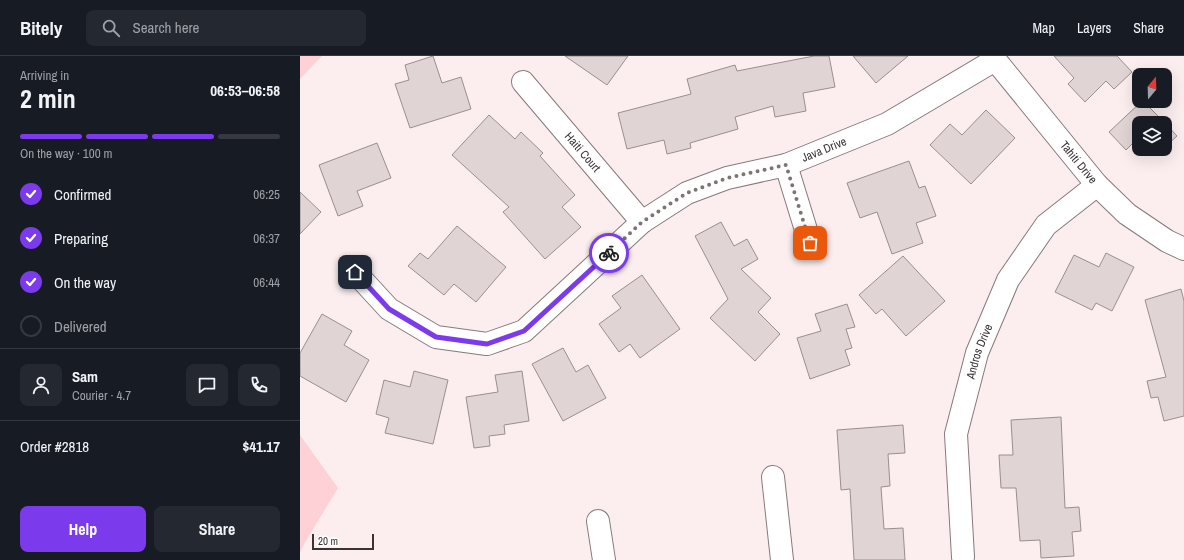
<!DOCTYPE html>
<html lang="en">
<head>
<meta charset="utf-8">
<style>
  body { margin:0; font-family:"Archivo Narrow",sans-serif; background:#242831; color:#f1f3f6; height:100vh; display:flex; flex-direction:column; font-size:15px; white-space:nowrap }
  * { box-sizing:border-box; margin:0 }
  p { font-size:13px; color:#9ea1a6 }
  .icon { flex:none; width:22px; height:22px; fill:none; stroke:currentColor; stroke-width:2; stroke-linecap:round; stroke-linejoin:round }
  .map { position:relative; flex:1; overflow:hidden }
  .drawer { display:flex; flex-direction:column; background:#171b24; width:300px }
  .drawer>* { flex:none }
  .needle { width:26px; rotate:19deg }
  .fabs { position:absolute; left:832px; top:12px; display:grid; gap:8px }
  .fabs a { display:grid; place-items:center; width:40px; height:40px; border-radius:8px; background:#171b24; box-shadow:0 4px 16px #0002; font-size:20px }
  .scale { position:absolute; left:12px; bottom:10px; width:62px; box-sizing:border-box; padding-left:4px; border:2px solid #393334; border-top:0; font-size:11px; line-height:14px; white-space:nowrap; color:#393334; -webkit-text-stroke:3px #fff; paint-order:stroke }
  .pin { position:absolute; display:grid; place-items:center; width:34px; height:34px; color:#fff; margin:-17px; border-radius:8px; box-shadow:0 2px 6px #0006 }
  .courier { position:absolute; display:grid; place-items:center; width:40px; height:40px; margin:-20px; border:3px solid #7c3aed; border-radius:50%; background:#fff; color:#222; box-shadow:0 1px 5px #0007 }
  .headline em { font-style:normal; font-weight:700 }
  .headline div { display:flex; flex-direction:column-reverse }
  .headline { display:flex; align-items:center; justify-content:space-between; height:68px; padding:0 20px }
  h1 { font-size:26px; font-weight:700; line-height:30px }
  .bar { display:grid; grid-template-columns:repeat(4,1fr); gap:6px 4px; align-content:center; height:48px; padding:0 20px }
  .bar i { height:5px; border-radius:3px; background:#363941 }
  .bar .selected { background:#7c3aed }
  .bar p { grid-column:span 4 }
  .line { display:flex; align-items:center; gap:10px; padding:0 20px; border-top:1px solid #363941 }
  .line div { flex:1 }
  .round { display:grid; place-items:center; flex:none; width:42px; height:42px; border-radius:8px; background:#242831 }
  ol { padding:0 20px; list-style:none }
  li { display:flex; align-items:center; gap:12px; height:44px }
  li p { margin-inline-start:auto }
  li .icon { padding:4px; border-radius:50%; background:#7c3aed; color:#fff; stroke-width:4 }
  li:last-child { color:#9ea1a6 }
  li i { width:22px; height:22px; border:2px solid #363941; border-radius:50% }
  .primary-button { display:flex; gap:8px; margin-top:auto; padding:8px 20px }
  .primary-button a { flex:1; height:46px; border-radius:8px; background:#7c3aed; color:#fff; font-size:16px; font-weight:700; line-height:46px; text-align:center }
  .primary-button a+a { background:#242831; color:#f1f3f6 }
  header { display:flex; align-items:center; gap:24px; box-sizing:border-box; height:56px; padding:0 20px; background:#171b24; border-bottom:1px solid #363941 }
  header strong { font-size:19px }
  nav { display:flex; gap:22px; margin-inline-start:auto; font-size:14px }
  .search { width:280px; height:36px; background:#242831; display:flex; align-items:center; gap:10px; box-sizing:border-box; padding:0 14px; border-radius:8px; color:#9ea1a6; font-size:15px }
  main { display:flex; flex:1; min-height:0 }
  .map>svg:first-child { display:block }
  .green { fill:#fdd1d6 }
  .building { fill:#e1d4d5; stroke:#9a8e8f }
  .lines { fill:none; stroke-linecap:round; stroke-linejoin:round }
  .minor-casing { stroke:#867a7b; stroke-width:24 }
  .minor { stroke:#fff; stroke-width:22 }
  .done { stroke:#7d7475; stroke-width:4; stroke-dasharray:0 7.2 }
  .route { stroke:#7c3aed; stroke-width:5 }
  .labels { text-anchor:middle; stroke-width:3; stroke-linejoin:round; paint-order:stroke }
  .street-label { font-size:12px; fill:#393334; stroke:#fff }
</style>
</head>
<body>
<header>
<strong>Bitely</strong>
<div class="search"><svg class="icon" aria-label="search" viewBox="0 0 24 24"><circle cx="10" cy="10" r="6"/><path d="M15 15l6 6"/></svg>Search here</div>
<nav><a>Map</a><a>Layers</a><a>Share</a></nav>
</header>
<main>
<section class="drawer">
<div class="headline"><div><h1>2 min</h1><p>Arriving in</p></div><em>06:53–06:58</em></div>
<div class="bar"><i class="selected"></i><i class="selected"></i><i class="selected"></i><i></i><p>On the way · 100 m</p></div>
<ol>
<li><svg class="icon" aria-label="check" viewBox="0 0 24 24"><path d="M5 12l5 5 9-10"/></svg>Confirmed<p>06:25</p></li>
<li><svg class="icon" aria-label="check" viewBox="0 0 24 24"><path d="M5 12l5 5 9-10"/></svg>Preparing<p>06:37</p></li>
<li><svg class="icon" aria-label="check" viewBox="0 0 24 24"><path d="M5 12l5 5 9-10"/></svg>On the way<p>06:44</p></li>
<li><i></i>Delivered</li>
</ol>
<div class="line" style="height:72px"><a class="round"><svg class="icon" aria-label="person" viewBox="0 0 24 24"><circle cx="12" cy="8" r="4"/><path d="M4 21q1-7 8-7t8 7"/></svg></a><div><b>Sam</b><p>Courier · 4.7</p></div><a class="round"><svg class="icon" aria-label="chat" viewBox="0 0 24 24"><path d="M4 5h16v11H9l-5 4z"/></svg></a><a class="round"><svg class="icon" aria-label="phone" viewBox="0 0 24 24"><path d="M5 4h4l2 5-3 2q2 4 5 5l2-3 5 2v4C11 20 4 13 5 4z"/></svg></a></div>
<div class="line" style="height:52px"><div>Order #2818</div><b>$41.17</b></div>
<div class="primary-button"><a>Help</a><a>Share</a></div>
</section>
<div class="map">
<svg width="884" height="504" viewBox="0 0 884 504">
  <rect width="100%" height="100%" fill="#fceeef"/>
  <path class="green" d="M0 0H22L0 23Z
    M0 379 38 432 4 488 0 497Z"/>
  <path class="building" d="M133 0 142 27 161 21 171 53 110 72 95 28 109 24 105 9Z
    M265 0H328L307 29Z
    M514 0H529L535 31 503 37 506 55 475 61 473 50 435 61 438 73 390 87 391 92 367 98 364 84 327 93 318 57 391 38 387 23 435 9 437 15Z
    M553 0H608L576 27Z
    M754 0H817L832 16 814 33 806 25 785 46 768 28 774 22Z
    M842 45H843L865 67H839V83L838 82 826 94 809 76Z
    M686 54 715 82 671 128 630 89 650 68 662 79Z
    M189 59 215 83 221 76 243 97 240 100 275 139 262 151 281 171 245 203 203 156 209 151 152 99Z
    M865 67 877 80 865 91Z
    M77 87 91 122 57 135 63 150 38 160 19 109Z
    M609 105 619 132 625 130 636 160 616 167 623 187 592 198 577 156 560 162 547 127Z
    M0 136 21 156 0 178Z
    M421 166 434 190 447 183 458 203 441 213 471 242 458 256 480 278 455 305 410 262 428 243 395 180Z
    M157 170 206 211 176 246 154 228 144 239 108 210 120 197 128 203Z
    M806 197 834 211 812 255 796 247 792 254 755 236 774 199 799 211Z
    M603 200 645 245 606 280 582 253 576 258 559 239Z
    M342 219 380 273 340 302 330 288 319 296 299 268 321 252 312 240Z
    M881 233 884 245V360L864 365 858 341 851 342 847 325 866 321 845 244Z
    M547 248 555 271 546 273 552 292 545 294 550 309 510 323 497 282 521 275 515 258Z
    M22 258 52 275 44 289 69 304 46 346 0 320V297Z
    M263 292 276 316 288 309 306 342 263 365 232 308Z
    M114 315 148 324 133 388 85 377 89 362 76 358 84 324 110 331Z
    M222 315 229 365 204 369 205 378 189 380 190 390 174 392 166 341 198 336 195 319Z
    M761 361 765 452 779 451 781 475 772 476 774 500 741 502 740 484 720 485 716 432H701L699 399H713L711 364Z
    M603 369 605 397 588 398 590 430 581 431 584 473 603 472 605 504H554L550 433 541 434 537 374Z"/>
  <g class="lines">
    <defs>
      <g id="minor">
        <path id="s1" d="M692 0 797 129 827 158 867 185 884 193"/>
        <path id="s2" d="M223 26 342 166"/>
        <path d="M486 109 510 187"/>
        <path id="s3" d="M55 216 89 253 136 281 187 288 224 275 342 166 387 137 427 122 486 109 587 68 695 4"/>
        <path d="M473 421 482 504"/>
        <path d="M298 465 304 504"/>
        <path id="s4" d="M663 501 656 378 677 297 708 224 746 169 797 129"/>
      </g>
    </defs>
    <use href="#minor" class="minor-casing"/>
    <use href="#minor" class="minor"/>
  </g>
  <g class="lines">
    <path class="done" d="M309 197 342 166 387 137 427 122 486 109 510 187"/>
    <path class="route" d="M55 216 89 253 136 281 187 288 224 275 309 197"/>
  </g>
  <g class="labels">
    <g class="street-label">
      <text dy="4" stroke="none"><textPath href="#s3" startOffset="554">Java Drive</textPath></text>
      <text dy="4" stroke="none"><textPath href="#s2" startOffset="92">Haiti Court</textPath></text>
      <text dy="4" stroke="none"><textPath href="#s1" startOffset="137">Tahiti Drive</textPath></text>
      <text dy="4" stroke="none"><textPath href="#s4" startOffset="209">Andros Drive</textPath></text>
    </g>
  </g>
</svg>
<div class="fabs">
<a><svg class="needle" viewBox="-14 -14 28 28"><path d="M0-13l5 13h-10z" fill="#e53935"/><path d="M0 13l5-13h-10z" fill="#9ea1a6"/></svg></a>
<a><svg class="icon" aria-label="layers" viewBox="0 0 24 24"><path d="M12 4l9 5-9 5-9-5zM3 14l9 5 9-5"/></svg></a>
</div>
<div class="scale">20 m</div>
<div class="pin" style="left:510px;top:187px;background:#ea580c"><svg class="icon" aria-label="bag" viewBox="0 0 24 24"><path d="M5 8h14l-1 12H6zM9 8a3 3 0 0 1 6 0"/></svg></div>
<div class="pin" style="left:55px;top:216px;background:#1f2937"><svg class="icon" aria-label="home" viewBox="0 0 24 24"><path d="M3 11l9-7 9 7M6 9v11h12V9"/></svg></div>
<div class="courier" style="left:309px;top:197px"><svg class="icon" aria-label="bike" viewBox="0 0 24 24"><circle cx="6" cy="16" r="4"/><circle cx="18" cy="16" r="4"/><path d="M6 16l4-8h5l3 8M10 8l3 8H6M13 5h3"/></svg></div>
</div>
</main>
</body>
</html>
